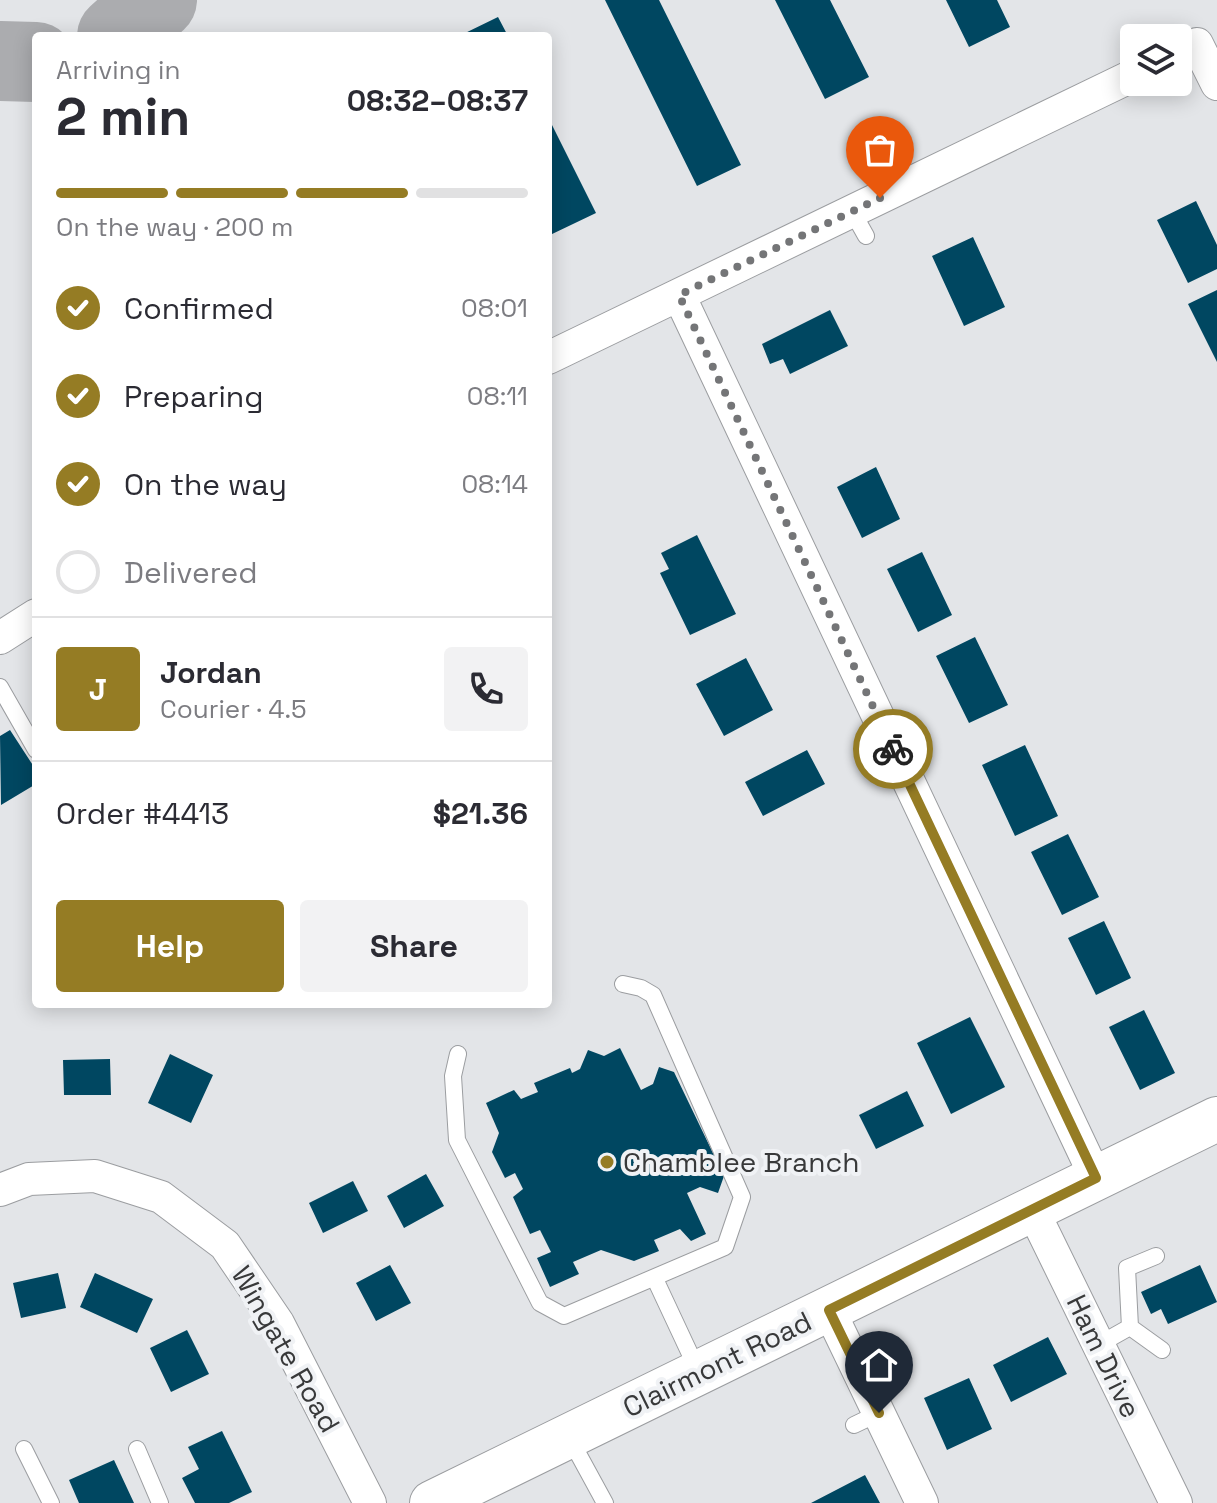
<!DOCTYPE html>
<html lang="en">
<head>
<meta charset="utf-8">
<style>
  body { margin:0; font-family:"Space Grotesk",sans-serif; background:#f2f2f3; color:#2b2b33; height:100vh; display:flex; flex-direction:column; font-size:30px; white-space:nowrap }
  * { box-sizing:border-box; margin:0 }
  p { font-size:26px; color:#7c7c81 }
  .icon { flex:none; width:44px; height:44px; fill:none; stroke:currentColor; stroke-width:2; stroke-linecap:round; stroke-linejoin:round }
  .map { position:relative; flex:1; overflow:hidden }
  .details { position:absolute; left:32px; top:32px; width:520px; height:976px; display:flex; flex-direction:column; background:#fff; border-radius:8px; box-shadow:0 4px 20px #0003 }
  .details>* { flex:none }
  .fabs { position:absolute; left:1120px; top:24px; display:grid; gap:16px }
  .fabs a { display:grid; place-items:center; width:72px; height:72px; border-radius:8px; background:#fff; box-shadow:0 4px 20px #0003; font-size:40px }
  .pin { position:absolute; display:grid; place-items:center; width:68px; height:68px; color:#fff; margin:-82px -34px; border-radius:50% 50% 50% 0; rotate:-45deg; box-shadow:0 0 8px #0007 }
  .pin .icon { rotate:45deg }
  .courier { position:absolute; display:grid; place-items:center; width:80px; height:80px; margin:-40px; border:6px solid #957c24; border-radius:50%; background:#fff; color:#222; box-shadow:0 2px 10px #0007 }
  .headline em { font-style:normal; font-weight:700 }
  .headline div { display:flex; flex-direction:column-reverse }
  .headline { display:flex; align-items:center; justify-content:space-between; height:136px; padding:0 24px }
  h1 { font-size:52px; font-weight:700; line-height:60px }
  .bar { display:grid; grid-template-columns:repeat(4,1fr); gap:12px 8px; align-content:center; height:96px; padding:0 24px }
  .bar i { height:10px; border-radius:6px; background:#e1e1e2 }
  .bar .selected { background:#957c24 }
  .bar p { grid-column:span 4 }
  .line { display:flex; align-items:center; gap:20px; padding:0 24px; border-top:2px solid #e1e1e2 }
  .line div { flex:1 }
  .round { display:grid; place-items:center; flex:none; width:84px; height:84px; border-radius:8px; background:#f2f2f3 }
  ol { padding:0 24px; list-style:none }
  li { display:flex; align-items:center; gap:24px; height:88px }
  li p { margin-inline-start:auto }
  li .icon { padding:8px; border-radius:50%; background:#957c24; color:#fff; stroke-width:4 }
  li:last-child { color:#7c7c81 }
  li i { width:44px; height:44px; border:4px solid #e1e1e2; border-radius:50% }
  .button { display:flex; gap:16px; margin-top:auto; padding:16px 24px }
  .button a { flex:1; height:92px; border-radius:8px; background:#957c24; color:#fff; font-size:32px; font-weight:700; line-height:92px; text-align:center }
  .button a+a { background:#f2f2f3; color:#2b2b33 }
  .map>svg:first-child { display:block }
  .lines { fill:none; stroke-linecap:round; stroke-linejoin:round }
  .taxiway { stroke:#abacaf; stroke-width:80 }
  .building { fill:#004761 }
  .service-casing { stroke:#9b9da0; stroke-width:18 }
  .minor-casing { stroke:#9b9da0; stroke-width:34 }
  .secondary-casing { stroke:#9b9da0; stroke-width:46 }
  .service { stroke:#fff; stroke-width:16 }
  .minor { stroke:#fff; stroke-width:32 }
  .secondary { stroke:#fff; stroke-width:44 }
  .done { stroke:#747577; stroke-width:8; stroke-dasharray:0 14.4 }
  .route { stroke:#957c24; stroke-width:10 }
  .poi-dot { fill:#957c24; stroke:#f0f2f5; stroke-width:3 }
  .labels { text-anchor:middle; stroke-width:8; stroke-linejoin:round; paint-order:stroke }
  .poi-label { font-size:28px; fill:#38393a; stroke:#f0f2f5; text-anchor:start }
  .street-label { font-size:28px; fill:#38393a; stroke:#f0f2f5 }
</style>
</head>
<body>
<div class="map">
<svg width="1217" height="1503" viewBox="0 0 1217 1503">
  <rect width="100%" height="100%" fill="#e3e5e8"/>
  <g class="lines">
    <path class="taxiway" d="M117 36 157 0
      M0 61 36 62"/>
  </g>
  <path class="building" d="M605 0H659L741 165 697 186Z
    M775 0H830L869 77 825 99Z
    M946 0H997L1010 27 969 47Z
    M498 17 508 36H459Z
    M548 117 596 213 550 235 548 230Z
    M1196 201 1217 245V269L1188 283 1157 220Z
    M973 237 1005 307 964 326 932 256Z
    M1217 290V362L1188 304Z
    M830 310 848 346 790 374 783 359 770 364 762 344Z
    M876 467 900 519 862 538 837 487Z
    M697 535 736 614 690 635 660 573 669 569 661 553Z
    M922 552 952 615 918 632 887 569Z
    M975 637 1008 705 969 723 936 656Z
    M746 658 773 710 724 736 696 684Z
    M10 730 36 770V784L1 805 0 736Z
    M1025 745 1058 816 1015 836 982 765Z
    M807 750 825 784 763 816 745 782Z
    M1068 834 1099 897 1062 915 1031 852Z
    M1104 921 1131 978 1096 995 1068 938Z
    M1144 1010 1175 1073 1140 1090 1109 1027Z
    M970 1017 1005 1087 951 1114 917 1043Z
    M620 1048 641 1090 653 1084 659 1067 674 1072 724 1176 718 1193 700 1187 687 1193 706 1234 691 1241 680 1229 654 1240 659 1251 634 1261 601 1250 573 1262 579 1274 550 1287 537 1258 551 1252 540 1230 530 1234 513 1197 523 1189 515 1173 505 1178 492 1152 499 1133 486 1103 514 1090 521 1099 538 1092 534 1083 570 1068 572 1073 580 1069 588 1050 604 1056Z
    M170 1054 213 1075 191 1123 148 1103Z
    M110 1059 111 1095H64L63 1060Z
    M907 1091 924 1126 876 1149 859 1115Z
    M426 1174 444 1206 404 1228 387 1196Z
    M353 1181 368 1211 323 1233 309 1203Z
    M390 1265 411 1303 376 1321 356 1283Z
    M1200 1265 1217 1302 1168 1324 1161 1309 1151 1314 1141 1292Z
    M58 1273 66 1308 21 1318 13 1283Z
    M95 1273 153 1299 137 1333 80 1307Z
    M187 1330 209 1374 171 1392 150 1348Z
    M1048 1337 1067 1374 1011 1402 993 1365Z
    M969 1378 992 1429 947 1450 924 1398Z
    M222 1431 252 1492 229 1503H195L182 1478 199 1469 188 1447Z
    M114 1460 134 1503H79L69 1480Z
    M865 1475 880 1503H811Z"/>
  <g class="lines">
    <defs>
      <path id="service" d="M852 211 866 236
        M0 687 36 750
        M458 1054 453 1076 457 1140 540 1303 564 1316 725 1247 742 1197 653 995 641 988 623 984
        M655 1279 698 1371
        M1130 1327 1127 1268 1156 1256
        M1098 1345 1130 1327 1162 1350
        M854 1425 879 1413
        M569 1437 605 1503
        M24 1449 51 1503
        M137 1449 160 1503"/>
      <path id="minor" d="M1197 44 1217 84
        M679 295 1096 1178
        M548 358 1134 75
        M0 638 36 615
        M0 1190 29 1179 95 1176 161 1197 225 1245 278 1323 370 1503
        M1032 1209 1176 1503
        M829 1310 922 1503"/>
      <path id="secondary" d="M432 1503 1217 1119"/>
    </defs>
    <use href="#service" class="service-casing"/>
    <use href="#minor" class="minor-casing"/>
    <use href="#secondary" class="secondary-casing"/>
    <use href="#service" class="service"/>
    <use href="#minor" class="minor"/>
    <use href="#secondary" class="secondary"/>
  </g>
  <g class="lines">
    <path class="done" d="M880 198 679 295 893 749"/>
    <path class="route" d="M879 1413 829 1310 1096 1178 893 749"/>
  </g>
  <circle class="poi-dot" cx="607" cy="1162" r="8"/>
  <g class="labels">
    <g class="poi-label">
      <text x="623" y="1172">Chamblee Branch</text>
    </g>
    <g class="street-label">
      <text transform="translate(286 1349) rotate(60)" y="10">Wingate Road</text>
      <text transform="translate(1104 1356) rotate(64)" y="10">Ham Drive</text>
      <text transform="translate(717 1364) rotate(-26)" y="10">Clairmont Road</text>
    </g>
  </g>
</svg>
<div class="fabs">
<a><svg class="icon" aria-label="layers" viewBox="0 0 24 24"><path d="M12 4l9 5-9 5-9-5zM3 14l9 5 9-5"/></svg></a>
</div>
<div class="pin" style="left:880px;top:198px;background:#ea580c"><svg class="icon" aria-label="bag" viewBox="0 0 24 24"><path d="M5 8h14l-1 12H6zM9 8a3 3 0 0 1 6 0"/></svg></div>
<div class="pin" style="left:879px;top:1413px;background:#1f2937"><svg class="icon" aria-label="home" viewBox="0 0 24 24"><path d="M3 11l9-7 9 7M6 9v11h12V9"/></svg></div>
<div class="courier" style="left:893px;top:749px"><svg class="icon" aria-label="bike" viewBox="0 0 24 24"><circle cx="6" cy="16" r="4"/><circle cx="18" cy="16" r="4"/><path d="M6 16l4-8h5l3 8M10 8l3 8H6M13 5h3"/></svg></div>
<section class="details">
<div class="headline"><div><h1>2 min</h1><p>Arriving in</p></div><em>08:32–08:37</em></div>
<div class="bar"><i class="selected"></i><i class="selected"></i><i class="selected"></i><i></i><p>On the way · 200 m</p></div>
<ol>
<li><svg class="icon" aria-label="check" viewBox="0 0 24 24"><path d="M5 12l5 5 9-10"/></svg>Confirmed<p>08:01</p></li>
<li><svg class="icon" aria-label="check" viewBox="0 0 24 24"><path d="M5 12l5 5 9-10"/></svg>Preparing<p>08:11</p></li>
<li><svg class="icon" aria-label="check" viewBox="0 0 24 24"><path d="M5 12l5 5 9-10"/></svg>On the way<p>08:14</p></li>
<li><i></i>Delivered</li>
</ol>
<div class="line" style="height:144px"><b class="round" style="background:#957c24;color:#fff">J</b><div><b>Jordan</b><p>Courier · 4.5</p></div><a class="round"><svg class="icon" aria-label="phone" viewBox="0 0 24 24"><path d="M5 4h4l2 5-3 2q2 4 5 5l2-3 5 2v4C11 20 4 13 5 4z"/></svg></a></div>
<div class="line" style="height:104px"><div>Order #4413</div><b>$21.36</b></div>
<div class="button"><a>Help</a><a>Share</a></div>
</section>
</div>
</body>
</html>
